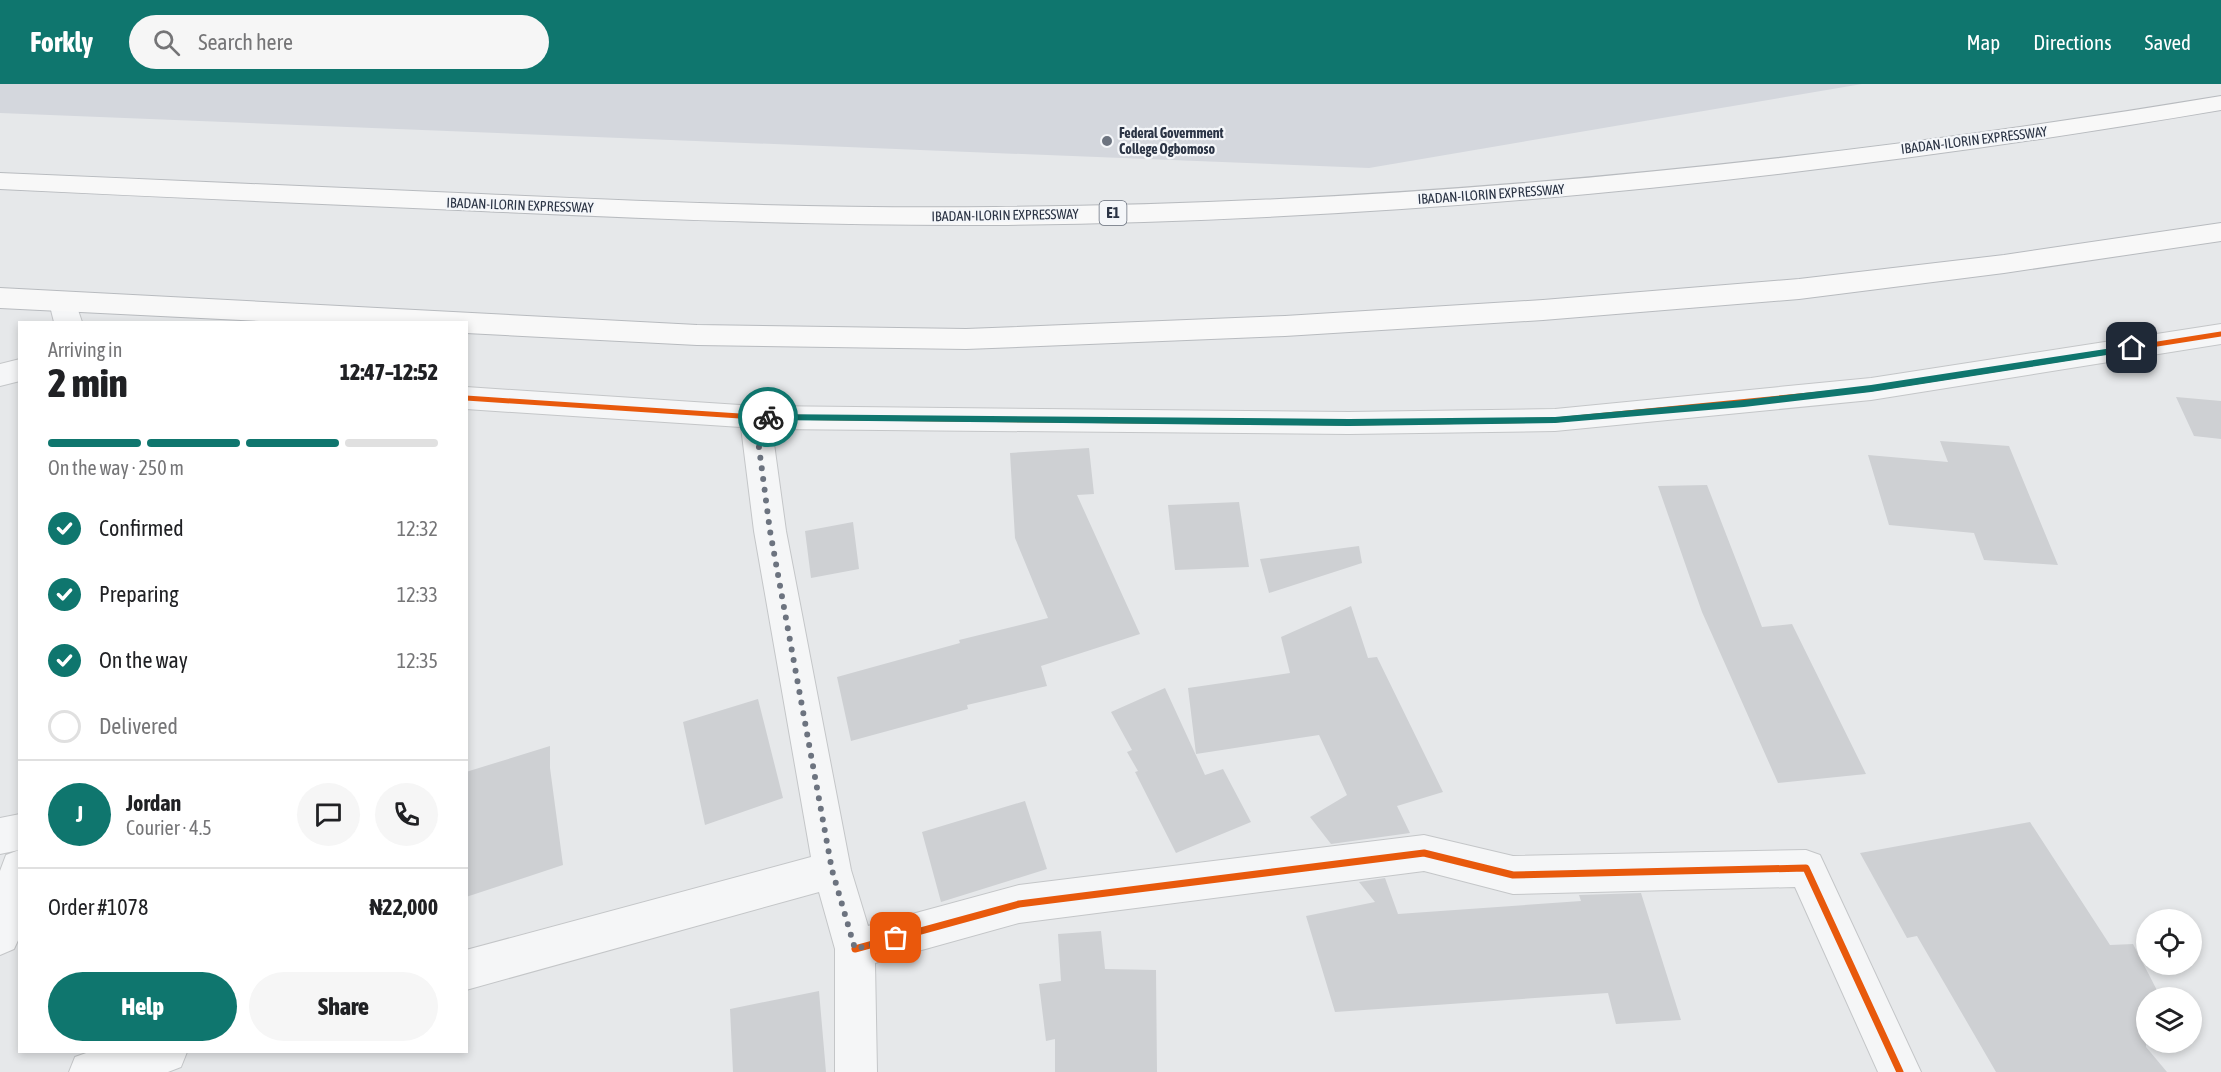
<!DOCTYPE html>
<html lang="en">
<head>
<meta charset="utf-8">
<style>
  body { margin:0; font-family:"Asap Condensed",sans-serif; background:#f6f6f6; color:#202124; height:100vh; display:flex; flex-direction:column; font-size:22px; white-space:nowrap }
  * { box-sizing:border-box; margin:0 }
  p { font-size:20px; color:#757577 }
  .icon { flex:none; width:33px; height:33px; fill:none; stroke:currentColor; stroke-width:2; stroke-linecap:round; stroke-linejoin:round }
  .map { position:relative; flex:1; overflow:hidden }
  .details { position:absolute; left:18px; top:237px; width:450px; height:732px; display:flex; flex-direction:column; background:#fff; border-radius:0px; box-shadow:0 3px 9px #0003 }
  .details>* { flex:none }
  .fabs { position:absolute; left:2136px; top:825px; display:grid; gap:12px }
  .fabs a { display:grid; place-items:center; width:66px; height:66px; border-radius:50%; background:#fff; box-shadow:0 3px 9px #0003; font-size:30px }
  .pin { position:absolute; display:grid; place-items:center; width:51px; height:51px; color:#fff; margin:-26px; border-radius:12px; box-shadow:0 3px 9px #0006 }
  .courier { position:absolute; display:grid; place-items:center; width:60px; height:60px; margin:-30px; border:4px solid #0f766e; border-radius:50%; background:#fff; color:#222; box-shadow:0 2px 8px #0007 }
  .headline em { font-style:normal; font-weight:800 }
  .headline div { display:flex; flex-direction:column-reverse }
  .headline { display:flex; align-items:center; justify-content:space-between; height:102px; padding:0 30px }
  h1 { font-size:39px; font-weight:800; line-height:45px }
  .bar { display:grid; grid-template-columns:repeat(4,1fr); gap:9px 6px; align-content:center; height:72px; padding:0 30px }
  .bar i { height:8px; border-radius:4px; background:#e0e0e0 }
  .bar .active { background:#0f766e }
  .bar p { grid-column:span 4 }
  .line { display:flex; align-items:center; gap:15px; padding:0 30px; border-top:2px solid #e0e0e0 }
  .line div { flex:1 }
  .round { display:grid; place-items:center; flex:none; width:63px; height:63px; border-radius:32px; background:#f6f6f6 }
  ol { padding:0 30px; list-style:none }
  li { display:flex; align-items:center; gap:18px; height:66px }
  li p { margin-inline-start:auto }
  li .icon { padding:6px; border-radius:50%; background:#0f766e; color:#fff; stroke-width:4 }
  li:last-child { color:#757577 }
  li i { width:33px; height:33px; border:3px solid #e0e0e0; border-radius:50% }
  .button { display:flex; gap:12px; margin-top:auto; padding:12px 30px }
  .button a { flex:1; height:69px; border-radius:36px; background:#0f766e; color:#fff; font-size:24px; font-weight:800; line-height:69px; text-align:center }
  .button a+a { background:#f6f6f6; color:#202124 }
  header { display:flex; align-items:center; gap:36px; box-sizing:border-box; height:84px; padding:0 30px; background:#0f766e; color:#fff }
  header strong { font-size:28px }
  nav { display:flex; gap:33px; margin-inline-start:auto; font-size:21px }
  .search { width:420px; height:54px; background:#f6f6f6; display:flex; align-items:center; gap:15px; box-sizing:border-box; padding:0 21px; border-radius:33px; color:#757577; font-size:22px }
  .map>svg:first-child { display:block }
  .built { fill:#d4d7dd }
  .building { fill:#ced0d3 }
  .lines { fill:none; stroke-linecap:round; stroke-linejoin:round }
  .minor-casing { stroke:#c4c6c8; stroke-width:2 }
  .highway-casing { stroke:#b8bbbf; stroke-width:2 }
  .minor { fill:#f5f6f7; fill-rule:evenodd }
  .highway { fill:#f8f8f8; fill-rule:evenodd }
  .cycleway-far1-casing { stroke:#f4f6f9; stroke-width:8 }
  .cycleway-casing { stroke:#f4f6f9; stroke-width:10 }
  .cycleway-far1 { stroke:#e8590c; stroke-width:5 }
  .cycleway { stroke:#e8590c; stroke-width:7 }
  .route { fill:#0f766e }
  .done { stroke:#6c737f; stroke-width:6; stroke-dasharray:0 10.8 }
  .poi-dot { fill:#6c737f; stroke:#f4f6f9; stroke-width:2 }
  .labels { text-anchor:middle; stroke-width:4.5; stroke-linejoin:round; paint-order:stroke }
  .far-poi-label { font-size:14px; font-weight:bold; fill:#2b3445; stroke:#f4f6f9; text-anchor:start }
  .far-street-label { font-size:14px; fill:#2b3445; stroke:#f4f6f9 }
  .shield { fill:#f4f6f9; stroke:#676e7b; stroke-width:1.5 }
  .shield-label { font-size:15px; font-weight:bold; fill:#2b3445 }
</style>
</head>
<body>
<header>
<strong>Forkly</strong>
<div class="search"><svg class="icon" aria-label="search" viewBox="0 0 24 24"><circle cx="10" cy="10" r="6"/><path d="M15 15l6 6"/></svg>Search here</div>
<nav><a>Map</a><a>Directions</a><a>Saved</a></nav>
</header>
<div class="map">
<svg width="2221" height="988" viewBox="0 0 2221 988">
  <rect width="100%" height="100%" fill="#e6e8ea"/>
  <path class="built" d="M0 0H1862L1369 84 0 29Z"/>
  <path class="building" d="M2176 313 2221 317V355L2194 352Z
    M1940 357 2009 362 2058 481 1984 476 1974 449 1889 441 1868 371 1948 378Z
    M1089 364 1094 410 1077 411 1140 550 1041 582 1047 602 967 621 968 625 851 657 837 593 960 559 959 556 1048 534 1015 454 1010 369Z
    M1707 401 1762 543 1792 540 1866 690 1778 699 1702 528 1658 402Z
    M1239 418 1249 483 1175 486 1168 421Z
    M853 438 859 485 811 494 805 447Z
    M1359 462 1362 479 1269 509 1260 475Z
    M1351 522 1368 574 1377 573 1443 708 1397 722 1410 749 1331 760 1310 733 1347 711 1319 651 1196 670 1188 604 1290 589 1281 553Z
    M1165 604 1205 691 1223 685 1251 738 1176 769 1135 688 1138 687 1127 668 1132 666 1111 628Z
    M758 615 783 714 705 741 683 638Z
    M550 662V684L563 781 466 813V688Z
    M1025 717 1047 785 941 818 922 748Z
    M2030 738 2110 861 2133 860 2161 914H2146V963L2167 988H1996L1917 852 1907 854 1860 769Z
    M1385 794 1398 830 1581 817 1579 811 1641 809 1681 936 1616 940 1608 909 1335 928 1306 832 1375 818 1359 798Z
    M1101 847 1105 885 1156 886 1157 988H1055V955L1046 957 1039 900 1061 897 1058 850Z
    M819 907 826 988H733L730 925Z"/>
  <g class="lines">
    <defs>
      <path id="minor" d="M63 208 73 211 82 238H54L49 218 53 211Z
        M2221 240V260L1871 316 1555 347 1349 350 772 345 786 447 851 786 868 842 1019 801 1424 751 1513 772 1806 766 1820 771 1921 988H1878L1795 803 1513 810 1424 787 1019 839 875 879 877 988H835V865L819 808 466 906V866L811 773 754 447 741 343 466 325V303L755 322 1349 328 1555 325 1871 294Z
        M20 275V297L0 302V280Z
        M20 730V852L14 865 0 871V787L6 771 19 766 0 770V734Z
        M89 968H187L181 983 168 988H69L75 973Z"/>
      <path id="highway" d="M2221 12V26C1816 95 1406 137 996 141 824 142 653 135 481 127 321 120 160 113 0 105V89C160 96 321 103 481 110 653 118 824 125 996 123 1406 120 1816 79 2221 12Z
        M2221 139V157L2004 189 1799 215 1543 236 1285 252 966 265 697 261 466 249V238H281L0 224V204L697 241 966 245 1285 232 1543 216 1799 195 2004 171Z"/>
    </defs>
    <use href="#minor" class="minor-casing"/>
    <use href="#highway" class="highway-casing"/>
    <use href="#minor" class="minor"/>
    <use href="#highway" class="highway"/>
    <defs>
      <path id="cycleway-far1" d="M466 314 755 333 1349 339 1555 336 1871 305 2221 250"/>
      <path id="cycleway" d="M855 865 1019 820 1424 769 1513 791 1806 784 1900 988"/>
    </defs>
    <use href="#cycleway-far1" class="cycleway-far1-casing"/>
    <use href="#cycleway" class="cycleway-casing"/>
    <use href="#cycleway-far1" class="cycleway-far1"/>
    <use href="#cycleway" class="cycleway"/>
  </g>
  <path class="route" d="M2132 261 2136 264 2132 267 1871 308 1744 323 1555 339 1349 342 768 336 764 333 768 330 1349 335 1555 333 1744 316 1871 301Z"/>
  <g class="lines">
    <path class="done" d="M768 333H755L770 447 832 786 855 865 896 854"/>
  </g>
  <circle class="poi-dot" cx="1107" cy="57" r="6"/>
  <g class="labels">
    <g class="far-poi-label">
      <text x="1119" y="54">Federal Government<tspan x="1119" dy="16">College Ogbomoso</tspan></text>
    </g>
    <g class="far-street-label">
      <text transform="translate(1974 56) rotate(-7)" y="5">IBADAN-ILORIN EXPRESSWAY</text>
      <text transform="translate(1491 110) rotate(-4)" y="5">IBADAN-ILORIN EXPRESSWAY</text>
      <text transform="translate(520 121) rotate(2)" y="5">IBADAN-ILORIN EXPRESSWAY</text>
      <text transform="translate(1005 131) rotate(-1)" y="5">IBADAN-ILORIN EXPRESSWAY</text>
    </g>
    <rect class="shield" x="1099.5" y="117" width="27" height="24" rx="4.5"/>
    <g class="shield-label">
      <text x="1113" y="134">E1</text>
    </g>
  </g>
</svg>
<div class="fabs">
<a><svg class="icon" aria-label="locate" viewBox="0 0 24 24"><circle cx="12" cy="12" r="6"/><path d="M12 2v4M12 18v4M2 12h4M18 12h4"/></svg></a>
<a><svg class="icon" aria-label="layers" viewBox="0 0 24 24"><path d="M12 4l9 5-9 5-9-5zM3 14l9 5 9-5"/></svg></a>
</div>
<div class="pin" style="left:896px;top:854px;background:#ea580c"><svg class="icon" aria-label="bag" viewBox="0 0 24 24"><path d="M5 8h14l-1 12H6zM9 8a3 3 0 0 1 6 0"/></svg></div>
<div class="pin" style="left:2132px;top:264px;background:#1f2937"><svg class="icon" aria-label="home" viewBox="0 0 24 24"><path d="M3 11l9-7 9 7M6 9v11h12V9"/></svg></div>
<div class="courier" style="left:768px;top:333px"><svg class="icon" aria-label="bike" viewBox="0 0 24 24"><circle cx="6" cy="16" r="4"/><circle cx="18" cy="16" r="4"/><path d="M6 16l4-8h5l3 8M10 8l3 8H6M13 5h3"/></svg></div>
<section class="details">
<div class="headline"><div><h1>2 min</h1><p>Arriving in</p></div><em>12:47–12:52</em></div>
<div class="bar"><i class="active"></i><i class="active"></i><i class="active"></i><i></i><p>On the way · 250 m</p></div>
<ol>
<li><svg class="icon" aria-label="check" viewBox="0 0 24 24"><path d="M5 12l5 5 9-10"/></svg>Confirmed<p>12:32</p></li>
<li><svg class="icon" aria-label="check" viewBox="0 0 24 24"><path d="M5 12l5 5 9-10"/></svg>Preparing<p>12:33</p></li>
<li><svg class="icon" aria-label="check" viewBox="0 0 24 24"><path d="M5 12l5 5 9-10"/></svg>On the way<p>12:35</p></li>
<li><i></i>Delivered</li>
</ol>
<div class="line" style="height:108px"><b class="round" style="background:#0f766e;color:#fff">J</b><div><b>Jordan</b><p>Courier · 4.5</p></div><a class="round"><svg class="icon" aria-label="chat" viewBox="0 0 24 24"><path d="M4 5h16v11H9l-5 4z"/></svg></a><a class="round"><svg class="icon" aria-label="phone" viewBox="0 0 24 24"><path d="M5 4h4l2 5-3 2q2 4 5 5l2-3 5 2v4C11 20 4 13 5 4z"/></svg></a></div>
<div class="line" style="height:78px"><div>Order #1078</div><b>₦22,000</b></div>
<div class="button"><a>Help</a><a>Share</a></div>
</section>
</div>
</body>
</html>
